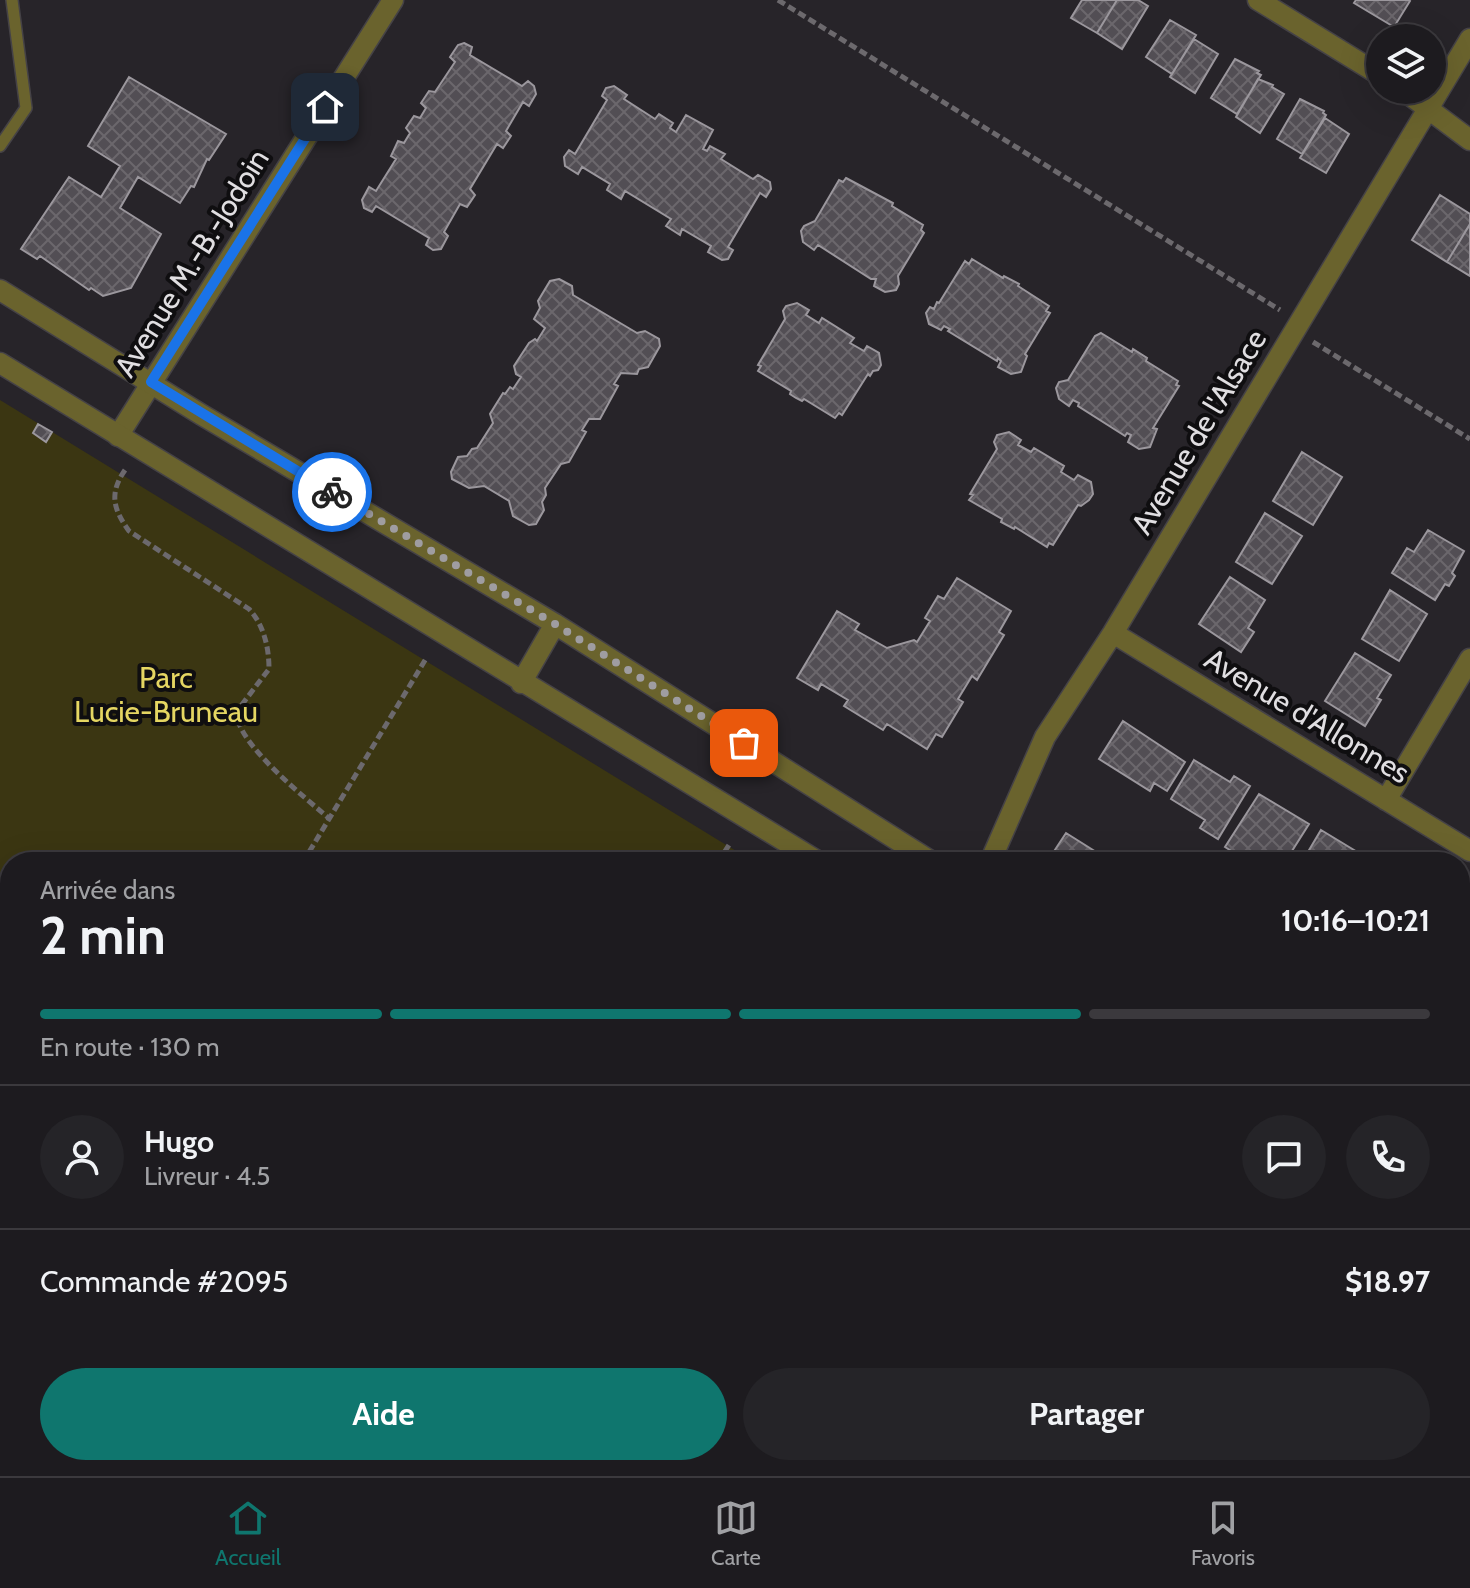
<!DOCTYPE html>
<html lang="fr">
<head>
<meta charset="utf-8">
<style>
  body { margin:0; font-family:Cabin,sans-serif; background:#252428; color:#f1f3f6; height:100vh; display:flex; flex-direction:column; font-size:30px; white-space:nowrap }
  * { box-sizing:border-box; margin:0 }
  p { font-size:26px; color:#a0a1a4 }
  .icon { flex:none; width:44px; height:44px; fill:none; stroke:currentColor; stroke-width:2; stroke-linecap:round; stroke-linejoin:round }
  .map { position:relative; flex:1; overflow:hidden }
  .side { position:absolute; left:0px; top:852px; width:1470px; height:624px; display:flex; flex-direction:column; background:#1d1b1f; border-radius:32px 32px 0 0; box-shadow:0 8px 32px #0002,0 0 0 2px #3b393d }
  .side>* { flex:none }
  .fabs { position:absolute; left:1366px; top:24px; display:grid; gap:16px }
  .fabs a { display:grid; place-items:center; width:80px; height:80px; border-radius:50%; background:#1d1b1f; box-shadow:0 8px 32px #0002,0 0 0 2px #3b393d; font-size:40px }
  .pin { position:absolute; display:grid; place-items:center; width:68px; height:68px; color:#fff; margin:-34px; border-radius:16px; box-shadow:0 4px 12px #0006 }
  .courier { position:absolute; display:grid; place-items:center; width:80px; height:80px; margin:-40px; border:6px solid #1a73e8; border-radius:50%; background:#fff; color:#222; box-shadow:0 2px 10px #0007 }
  .head em { font-style:normal; font-weight:800 }
  .head div { display:flex; flex-direction:column-reverse }
  .head { display:flex; align-items:center; justify-content:space-between; height:136px; padding:0 40px }
  h1 { font-size:52px; font-weight:800; line-height:60px }
  .bar { display:grid; grid-template-columns:repeat(4,1fr); gap:12px 8px; align-content:center; height:96px; padding:0 40px }
  .bar i { height:10px; border-radius:6px; background:#3b393d }
  .bar .selected { background:#0f766e }
  .bar p { grid-column:span 4 }
  .line { display:flex; align-items:center; gap:20px; padding:0 40px; border-top:2px solid #3b393d }
  .line div { flex:1 }
  .round { display:grid; place-items:center; flex:none; width:84px; height:84px; border-radius:42px; background:#252428 }
  .action { display:flex; gap:16px; margin-top:auto; padding:16px 40px }
  .action a { flex:1; height:92px; border-radius:48px; background:#0f766e; color:#fff; font-size:32px; font-weight:800; line-height:92px; text-align:center }
  .action a+a { background:#252428; color:#f1f3f6 }
  .tabs { display:flex; justify-content:space-around; align-items:center; height:112px; border-top:2px solid #3b393d; background:#1d1b1f; font-size:22px; color:#a0a1a4 }
  .tabs a { display:grid; justify-items:center; gap:4px }
  .tabs .selected { color:#0f766e }
  .map>svg:first-child { display:block }
  .park { fill:#3b3612 }
  .building { fill:url(#building-cross-hatch); stroke:#9b979d; stroke-width:2 }
  .lines { fill:none; stroke-linecap:round; stroke-linejoin:round }
  .service-casing { stroke:#454246; stroke-width:14 }
  .minor-casing { stroke:#454246; stroke-width:23 }
  .tertiary-casing { stroke:#454246; stroke-width:23 }
  .path { stroke:#6c696d; stroke-width:5; stroke-dasharray:8 4; stroke-linecap:butt }
  .service { stroke:#6a632d; stroke-width:11 }
  .minor { stroke:#6a632d; stroke-width:20 }
  .tertiary { stroke:#6a632d; stroke-width:20 }
  .done { stroke:#9f9da1; stroke-width:8; stroke-dasharray:0 14.4 }
  .route { stroke:#1a73e8; stroke-width:10 }
  .labels { text-anchor:middle; stroke-width:8; stroke-linejoin:round; paint-order:stroke }
  .street-label { font-size:30px; fill:#e0dee1; stroke:#0f0e10 }
  .park-label { font-size:30px; fill:#e5d662; stroke:#0f0e10 }
</style>
</head>
<body>
<div class="map">
<svg width="1470" height="1476" viewBox="0 0 1470 1476">
  <defs>
    <pattern id="building-cross-hatch" width="8" height="8" patternUnits="userSpaceOnUse" patternTransform="scale(2)"><rect width="8" height="8" fill="#524e54"/><path d="M0 0l8 8M0 8l8-8" fill="none" stroke="#6b676c"/></pattern>
  </defs>
  <rect width="100%" height="100%" fill="#272429"/>
  <path class="park" d="M0 400 754 862H10V1466H641V1476H0Z"/>
  <path class="building" d="M1082 0H1117L1097 33 1071 18Z
    M1117 0H1138L1148 6 1122 49 1097 33Z
    M1356 0H1409L1410 1 1394 27 1354 3Z
    M1170 20 1196 35 1172 74 1146 57Z
    M1194 39 1218 54 1195 93 1170 77Z
    M464 43 472 47 470 55 522 86 528 81 534 86 536 94 529 106 523 102 506 131 511 136 503 148 497 144 470 189 475 195 467 207 460 204 444 232 448 236 441 249 433 250 426 245 429 238 376 206 372 212 364 208 362 200 369 187 376 191 396 159 391 156 398 141 404 143 410 133 406 128 414 116 420 118 426 108 421 103 429 91 435 92 455 62 450 57 458 45Z
    M1235 59 1259 71 1257 73 1261 75 1237 114 1211 98Z
    M129 77 226 134 209 160 207 159 194 187 191 186 180 203 138 177 120 208 161 234 131 288 103 296 91 288 89 290 40 256 37 259 21 249 69 177 101 197 120 166 88 146Z
    M1258 79 1273 85 1272 87 1284 94 1260 133 1236 117Z
    M614 86 627 95 624 99 655 119 659 114 673 123 670 128 676 132 686 115 713 130 703 149 707 151 710 146 725 154 721 159 753 179 758 175 770 182 771 189 766 197 760 193 728 247 733 250 728 259 722 260 708 252 711 246 682 229 680 235 666 226 671 219 625 191 621 199 607 190 610 184 582 167 578 174 565 166 564 157 569 150 575 154 607 100 602 96 606 88Z
    M1300 99 1324 111 1323 113 1326 115 1302 154 1277 139Z
    M1325 118 1349 134 1326 173 1300 158Z
    M846 178 893 203 892 206 923 225 921 230 924 233 898 276 899 284 896 290 885 292 874 286 876 279H871L818 245 814 250 803 242 801 231 804 226 815 221 839 180 843 182Z
    M1440 195 1470 214V224L1447 262 1412 240Z
    M1470 224V276L1447 262Z
    M972 259 1003 278 1004 276 1019 284 1018 286 1049 306 1046 311 1050 313 1025 354 1027 356 1021 372 1011 374 998 367 1001 361 998 358 997 361 948 331 950 329 944 326 941 330 929 324 926 313 930 307 934 309 937 302 939 303 965 261 969 264Z
    M559 279 572 286 573 295 637 333 645 331 659 339 660 346 648 367 639 369 637 374 621 373 614 384 618 386 600 419H589L582 430 586 432 569 462 561 464 545 488 546 495 542 502 544 510 536 524 529 525 513 516 509 501 484 486 469 488 452 479 451 472 458 457 467 456 472 449 477 448 493 423 490 414 503 393 505 394 510 387 513 389 521 377 516 374 514 366 529 343 535 339 537 341 545 328 534 319 540 308 538 301 550 281Z
    M797 303 809 310 806 315 819 323 822 318 854 338 850 343 864 351 867 346 879 353 881 365 878 370 873 371 870 376 868 374 842 415 839 413 835 418 804 399 802 401 796 398 790 394 791 391 758 371 761 366 758 365 785 319 783 311 786 306Z
    M1101 333 1132 352 1133 349 1147 358 1146 361 1178 381 1176 385 1179 386 1153 428 1157 429 1150 447 1139 449 1128 442 1131 435 1127 433 1125 436 1078 406 1079 403 1073 400 1069 406 1059 399 1056 388 1059 382 1068 380 1095 336Z
    M38 424 52 432 46 442 33 433Z
    M1009 432 1021 440 1018 445 1031 452 1034 448 1064 466 1061 472 1074 480 1078 475 1091 482 1093 494 1089 500 1081 506 1078 505 1053 545 1049 543 1047 547 1015 527 1014 529 1001 522 1002 519 969 500 973 495 970 494 997 449 994 442 997 435Z
    M1302 452 1342 477 1313 525 1273 501Z
    M1265 513 1302 536 1272 584 1236 562Z
    M1428 530 1464 551 1452 573 1455 576 1449 586 1445 584 1435 600 1392 573 1407 548 1414 552Z
    M1230 577 1265 600 1248 628 1254 632 1241 652 1199 624Z
    M957 578 1011 611 999 632 1004 635 977 680 972 676 958 699 963 702 942 737 936 734 927 749 887 724 883 730 844 706 848 700 821 684 818 690 797 678 837 611 859 624 855 630 887 648 914 640 917 642 930 621 925 618 938 596 944 599Z
    M1390 590 1427 614 1399 661 1362 639Z
    M1355 653 1391 675 1377 698 1381 700 1365 726 1325 701Z
    M1123 721 1185 762 1167 791 1154 783 1150 791 1099 759Z
    M1194 760 1230 782 1234 776 1250 786 1218 839 1200 828 1205 820 1171 799Z
    M1259 794 1309 824 1285 862H1272L1261 855 1256 862H1249L1225 847Z
    M1321 830 1372 861 1371 862H1302Z
    M1066 833 1112 862H1047Z
    M1460 923 1470 930V976L1467 981 1462 978 1460 981Z
    M1460 1080 1470 1087V1137L1460 1131Z
    M1464 1310 1470 1314V1373L1460 1367V1318Z
    M1460 1449 1470 1455V1476H1444L1450 1466H1460Z
    M1388 1466H1434L1427 1476H1404Z"/>
  <g class="lines">
    <defs>
      <path id="service" d="M0 146 26 108 12 0"/>
      <path id="minor" d="M1258 0 1380 75
        M1403 90 1470 140
        M118 436 393 0
        M1113 633 1470 851
        M1386 800 1470 659
        M990 862 1045 737 1113 633 1470 39
        M556 1466 557 1476
        M1259 1466 1275 1476
        M664 1476 665 1466"/>
      <path id="tertiary" d="M0 290 202 415 555 624 932 862
        M0 363 819 862
        M521 683 555 624
        M1460 1190 1470 1196
        M1460 1249 1470 1255"/>
    </defs>
    <use href="#service" class="service-casing"/>
    <use href="#minor" class="minor-casing"/>
    <use href="#tertiary" class="tertiary-casing"/>
    <path class="path" d="M778 0 1280 310
      M1313 342 1470 439
      M125 470C109 493 113 509 129 531L249 609C264 625 269 648 269 669L237 711C233 741 308 800 331 820
      M303 862 427 657
      M718 862 731 842
      M0 1097 10 1103
      M340 1476 346 1466"/>
    <use href="#service" class="service"/>
    <use href="#minor" class="minor"/>
    <use href="#tertiary" class="tertiary"/>
  </g>
  <g class="lines">
    <path class="done" d="M332 492 555 624 744 743"/>
    <path class="route" d="M325 107 151 382 332 492"/>
  </g>
  <g class="labels">
    <g class="street-label">
      <text transform="translate(192 263) rotate(-58)" y="10">Avenue M.-B.-Jodoin</text>
      <text transform="translate(1199 432) rotate(-59)" y="10">Avenue de l'Alsace</text>
      <text transform="translate(1307 716) rotate(31)" y="10">Avenue d'Allonnes</text>
    </g>
    <g class="park-label">
      <text x="166" y="688">Parc<tspan x="166" dy="34">Lucie-Bruneau</tspan></text>
    </g>
  </g>
</svg>
<div class="fabs">
<a><svg class="icon" aria-label="layers" viewBox="0 0 24 24"><path d="M12 4l9 5-9 5-9-5zM3 14l9 5 9-5"/></svg></a>
</div>
<div class="pin" style="left:744px;top:743px;background:#ea580c"><svg class="icon" aria-label="bag" viewBox="0 0 24 24"><path d="M5 8h14l-1 12H6zM9 8a3 3 0 0 1 6 0"/></svg></div>
<div class="pin" style="left:325px;top:107px;background:#1f2937"><svg class="icon" aria-label="home" viewBox="0 0 24 24"><path d="M3 11l9-7 9 7M6 9v11h12V9"/></svg></div>
<div class="courier" style="left:332px;top:492px"><svg class="icon" aria-label="bike" viewBox="0 0 24 24"><circle cx="6" cy="16" r="4"/><circle cx="18" cy="16" r="4"/><path d="M6 16l4-8h5l3 8M10 8l3 8H6M13 5h3"/></svg></div>
<section class="side">
<div class="head"><div><h1>2 min</h1><p>Arrivée dans</p></div><em>10:16–10:21</em></div>
<div class="bar"><i class="selected"></i><i class="selected"></i><i class="selected"></i><i></i><p>En route · 130 m</p></div>
<div class="line" style="height:144px"><a class="round"><svg class="icon" aria-label="person" viewBox="0 0 24 24"><circle cx="12" cy="8" r="4"/><path d="M4 21q1-7 8-7t8 7"/></svg></a><div><b>Hugo</b><p>Livreur · 4.5</p></div><a class="round"><svg class="icon" aria-label="chat" viewBox="0 0 24 24"><path d="M4 5h16v11H9l-5 4z"/></svg></a><a class="round"><svg class="icon" aria-label="phone" viewBox="0 0 24 24"><path d="M5 4h4l2 5-3 2q2 4 5 5l2-3 5 2v4C11 20 4 13 5 4z"/></svg></a></div>
<div class="line" style="height:104px"><div>Commande #2095</div><b>$18.97</b></div>
<div class="action"><a>Aide</a><a>Partager</a></div>
</section>
</div>
<nav class="tabs">
<a class="selected"><svg class="icon" aria-label="home" viewBox="0 0 24 24"><path d="M3 11l9-7 9 7M6 9v11h12V9"/></svg>Accueil</a>
<a><svg class="icon" aria-label="map" viewBox="0 0 24 24"><path d="M3 6l6-2 6 2 6-2v14l-6 2-6-2-6 2zM9 4v14M15 6v14"/></svg>Carte</a>
<a><svg class="icon" aria-label="saved" viewBox="0 0 24 24"><path d="M7 4h10v16l-5-4-5 4z"/></svg>Favoris</a>
</nav>
</body>
</html>
